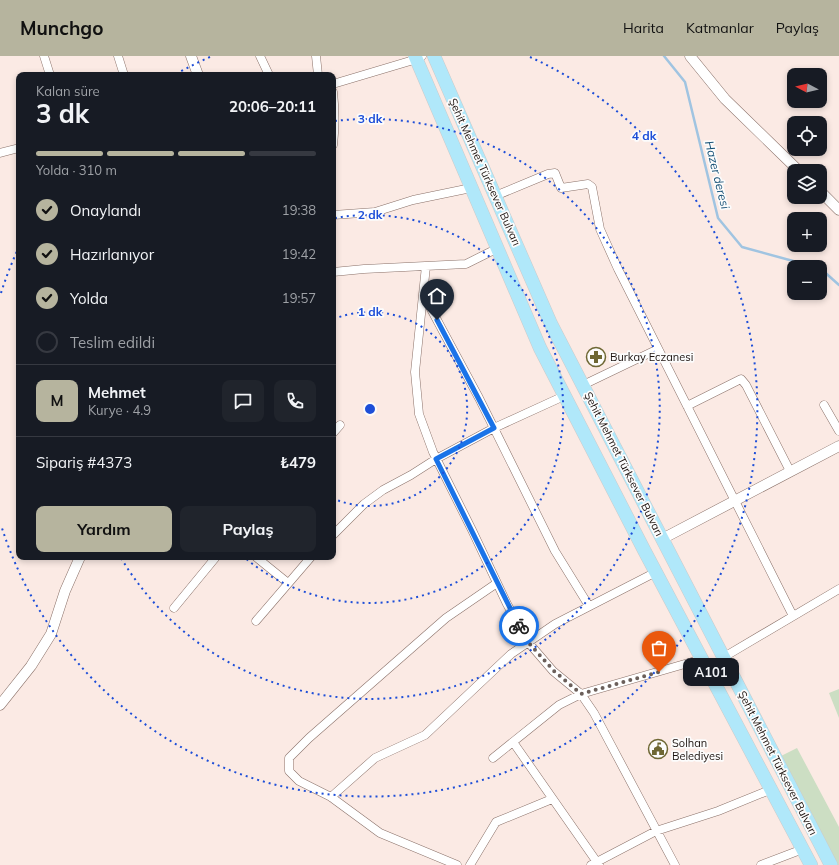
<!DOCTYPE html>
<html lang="tr">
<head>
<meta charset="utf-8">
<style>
  body { margin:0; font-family:Mulish,sans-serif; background:#20242c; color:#f1f3f6; height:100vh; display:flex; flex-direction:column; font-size:15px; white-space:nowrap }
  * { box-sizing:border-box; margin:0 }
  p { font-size:13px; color:#9ea1a6 }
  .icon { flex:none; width:22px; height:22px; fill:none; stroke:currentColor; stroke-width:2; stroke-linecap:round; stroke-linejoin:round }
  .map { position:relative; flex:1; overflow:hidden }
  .panel { position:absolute; left:16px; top:16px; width:320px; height:488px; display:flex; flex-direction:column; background:#171b24; border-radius:8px; box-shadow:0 2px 6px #0003 }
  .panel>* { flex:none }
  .needle { width:26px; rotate:277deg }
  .buttons { position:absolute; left:787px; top:12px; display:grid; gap:8px }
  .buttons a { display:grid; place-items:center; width:40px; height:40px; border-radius:8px; background:#171b24; box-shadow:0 2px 6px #0003; font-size:20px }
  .pin { position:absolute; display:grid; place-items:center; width:34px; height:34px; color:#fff; margin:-41px -17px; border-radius:50% 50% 50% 0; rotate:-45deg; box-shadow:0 0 4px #0007 }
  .pin .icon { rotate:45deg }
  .courier { position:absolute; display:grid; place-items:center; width:40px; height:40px; margin:-20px; border:3px solid #1a73e8; border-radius:50%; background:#fff; color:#222; box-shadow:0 1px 5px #0007 }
  .bubble { position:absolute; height:28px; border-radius:8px; background:#171b24; box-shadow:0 2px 6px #0003; font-size:13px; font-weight:700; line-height:28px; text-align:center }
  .head em { font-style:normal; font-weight:700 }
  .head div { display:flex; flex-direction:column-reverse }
  .head { display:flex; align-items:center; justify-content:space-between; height:68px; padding:0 20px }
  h1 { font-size:26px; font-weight:700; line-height:30px }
  .bar { display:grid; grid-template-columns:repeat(4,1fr); gap:6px 4px; align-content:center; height:48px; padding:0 20px }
  .bar i { height:5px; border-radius:3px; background:#363941 }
  .bar .current { background:#b6b49e }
  .bar p { grid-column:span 4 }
  .line { display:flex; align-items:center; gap:10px; padding:0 20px; border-top:1px solid #363941 }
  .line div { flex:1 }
  .round { display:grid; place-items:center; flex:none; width:42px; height:42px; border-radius:8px; background:#20242c }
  ol { padding:0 20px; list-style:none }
  li { display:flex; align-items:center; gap:12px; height:44px }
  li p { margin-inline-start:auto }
  li .icon { padding:4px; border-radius:50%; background:#b6b49e; color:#111; stroke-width:4 }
  li:last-child { color:#9ea1a6 }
  li i { width:22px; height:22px; border:2px solid #363941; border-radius:50% }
  .action { display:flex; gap:8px; margin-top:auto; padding:8px 20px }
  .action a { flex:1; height:46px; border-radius:8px; background:#b6b49e; color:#111; font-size:16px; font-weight:700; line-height:46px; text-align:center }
  .action a+a { background:#20242c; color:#f1f3f6 }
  header { display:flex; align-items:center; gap:24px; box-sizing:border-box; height:56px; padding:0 20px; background:#b6b49e; color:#111 }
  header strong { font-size:19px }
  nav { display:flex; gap:22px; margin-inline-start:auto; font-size:14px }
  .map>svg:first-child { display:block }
  .green { fill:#ccdec3 }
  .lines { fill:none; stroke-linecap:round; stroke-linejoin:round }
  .stream { stroke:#a0c4e1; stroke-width:2.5 }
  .minor-casing { stroke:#8a7169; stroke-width:9 }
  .tertiary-casing { stroke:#8a7169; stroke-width:11 }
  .trunk-casing { stroke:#cdcbca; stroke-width:14 }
  .minor { stroke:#fff; stroke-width:8 }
  .tertiary { stroke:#fff; stroke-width:10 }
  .trunk { stroke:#b0e8fa; stroke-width:13 }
  .done { stroke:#6b5f5a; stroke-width:4; stroke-dasharray:0 7.2 }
  .route { stroke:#1a73e8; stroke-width:5 }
  .ring { fill:none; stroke:#1d4ed8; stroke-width:2; stroke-dasharray:2 4 }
  .labels { text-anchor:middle; stroke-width:3.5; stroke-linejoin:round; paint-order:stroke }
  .street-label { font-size:11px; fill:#1d1410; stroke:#fcfcfc }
  .poi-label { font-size:11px; fill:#1d1410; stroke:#fcfcfc; text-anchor:start }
  .water-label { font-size:12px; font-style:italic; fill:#134e74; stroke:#fcfcfc }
  .centre { fill:#1d4ed8; stroke:#fcfcfc; stroke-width:2 }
  .ring-label { font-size:12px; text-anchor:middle; font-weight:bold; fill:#1d4ed8; stroke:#fcfcfc; stroke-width:3.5; stroke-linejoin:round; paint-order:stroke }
</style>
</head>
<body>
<header>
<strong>Munchgo</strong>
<nav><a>Harita</a><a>Katmanlar</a><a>Paylaş</a></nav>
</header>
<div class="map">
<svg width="839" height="809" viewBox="0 0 839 809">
  <rect width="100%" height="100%" fill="#fbeae4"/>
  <path class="green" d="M839 633V662L829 637Z
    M797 692 839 771V809H836L779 701Z"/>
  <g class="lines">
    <path class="stream" d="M664 0 685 26 718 162 742 191 815 211
      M820 212 839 229"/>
    <defs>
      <path id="minor" d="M44 0 50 19
        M118 0 124 19
        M260 0 269 19
        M316 0 318 19
        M333 28 417 3 422 0
        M333 36C335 54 335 72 333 89
        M0 97 19 92
        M495 140 548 118 555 117 561 132 588 128 592 131 600 173 618 213 793 560
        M333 159 375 156 413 144 471 132
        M426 210 415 316 419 358 433 396 472 474 507 548 528 586 553 615 581 638 594 657 675 809
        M333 216 364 213 466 208 498 192
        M423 238 479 342 555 495 589 550
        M583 329 658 293
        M824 349 839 375
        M687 350 741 323 746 329 790 415
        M333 377 340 369
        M333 479 364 448 383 434 411 419 436 403 494 372 564 340
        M256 501 288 527
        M174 552 216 501
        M256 565 311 501
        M724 601 839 533
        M513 686 599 809
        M493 702 559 649 581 638 702 603
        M331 741 375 702 425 679 511 598 555 568 656 516
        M457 809 380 777 331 741 299 725 289 715V702L309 682 446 562 497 527
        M470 809 496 766 552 743
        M591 809 656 775 718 755 772 733
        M761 809 803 793"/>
      <path id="tertiary" d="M191 0 198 19
        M690 0 725 43 799 115
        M820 135 839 154
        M662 483 839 390
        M0 649 31 610 51 578 65 535 80 501"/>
      <path id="trunk" d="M415 0 540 292 644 494 811 809
        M434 0 551 268 831 809"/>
    </defs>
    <use href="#minor" class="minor-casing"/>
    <use href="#tertiary" class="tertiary-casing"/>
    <use href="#trunk" class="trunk-casing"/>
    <use href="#minor" class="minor"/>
    <use href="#tertiary" class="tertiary"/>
    <use href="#trunk" class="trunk"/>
  </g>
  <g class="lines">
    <path class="done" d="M519 570 528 586 554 615 581 638 659 616"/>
    <path class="route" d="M437 264 494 372 436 403 519 570"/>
  </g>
  <g class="ring">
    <path d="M334 263A97 97 0 1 1 334 443"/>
    <path d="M335 162A194 194 0 1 1 245 502"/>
    <path d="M335 65A290 290 0 1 1 121 502"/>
    <path d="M1 237A387 387 0 0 1 18 193M176 18A387 387 0 0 1 210 1M530 1A387 387 0 1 1 1 469"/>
  </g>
  <defs>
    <symbol id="pharmacy-ring" viewBox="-11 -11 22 22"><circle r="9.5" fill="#fcfcfc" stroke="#6e6733" stroke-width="1.5"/><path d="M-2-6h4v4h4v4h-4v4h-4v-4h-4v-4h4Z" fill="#6e6733"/></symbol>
    <symbol id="civic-ring" viewBox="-11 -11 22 22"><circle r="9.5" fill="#fcfcfc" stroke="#6e6733" stroke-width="1.5"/><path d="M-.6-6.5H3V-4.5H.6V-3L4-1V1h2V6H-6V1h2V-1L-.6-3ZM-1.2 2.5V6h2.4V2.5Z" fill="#6e6733"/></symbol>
  </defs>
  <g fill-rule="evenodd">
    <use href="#pharmacy-ring" x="585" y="290" width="22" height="22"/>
    <use href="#civic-ring" x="647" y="682" width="22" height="22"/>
  </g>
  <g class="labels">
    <g class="street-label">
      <text transform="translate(485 116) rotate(66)" y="4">Şehit Mehmet Türksever Bulvarı</text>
      <text transform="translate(624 408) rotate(63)" y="4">Şehit Mehmet Türksever Bulvarı</text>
      <text transform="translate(778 707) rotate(63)" y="4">Şehit Mehmet Türksever Bulvarı</text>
    </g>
    <g class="poi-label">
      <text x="610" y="305">Burkay Eczanesi</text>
      <text x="672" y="691">Solhan<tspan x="672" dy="13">Belediyesi</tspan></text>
    </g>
    <g class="water-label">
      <text transform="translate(717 119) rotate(76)" y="4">Hazer deresi</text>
    </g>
  </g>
  <circle cx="370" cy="353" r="6" class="centre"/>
  <g class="ring-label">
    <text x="370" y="67">3 dk</text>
    <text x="644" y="84">4 dk</text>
    <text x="370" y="163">2 dk</text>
    <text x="370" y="260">1 dk</text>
  </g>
</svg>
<div class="buttons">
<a><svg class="needle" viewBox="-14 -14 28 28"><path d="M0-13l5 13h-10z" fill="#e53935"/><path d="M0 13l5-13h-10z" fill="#9ea1a6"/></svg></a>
<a><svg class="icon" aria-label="locate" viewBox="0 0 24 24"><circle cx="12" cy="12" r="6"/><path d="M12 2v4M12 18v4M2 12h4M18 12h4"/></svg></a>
<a><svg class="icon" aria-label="layers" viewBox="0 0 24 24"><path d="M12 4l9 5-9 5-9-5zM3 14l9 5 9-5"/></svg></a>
<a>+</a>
<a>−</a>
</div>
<div class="pin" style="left:659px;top:616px;background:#ea580c"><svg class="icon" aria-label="bag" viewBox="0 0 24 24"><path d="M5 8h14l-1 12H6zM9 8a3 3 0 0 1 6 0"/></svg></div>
<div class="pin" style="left:437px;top:264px;background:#1f2937"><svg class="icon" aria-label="home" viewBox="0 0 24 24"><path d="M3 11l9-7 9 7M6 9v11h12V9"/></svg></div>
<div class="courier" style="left:519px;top:570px"><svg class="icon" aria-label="bike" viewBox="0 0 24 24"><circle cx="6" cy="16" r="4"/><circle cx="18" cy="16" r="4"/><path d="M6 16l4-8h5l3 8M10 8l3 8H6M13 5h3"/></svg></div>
<div class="bubble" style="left:683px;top:602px;width:56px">A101</div>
<section class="panel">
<div class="head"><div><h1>3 dk</h1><p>Kalan süre</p></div><em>20:06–20:11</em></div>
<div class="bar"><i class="current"></i><i class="current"></i><i class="current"></i><i></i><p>Yolda · 310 m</p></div>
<ol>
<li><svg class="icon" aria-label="check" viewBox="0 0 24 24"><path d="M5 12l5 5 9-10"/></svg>Onaylandı<p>19:38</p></li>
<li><svg class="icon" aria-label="check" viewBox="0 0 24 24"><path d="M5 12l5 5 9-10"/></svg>Hazırlanıyor<p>19:42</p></li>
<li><svg class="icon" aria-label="check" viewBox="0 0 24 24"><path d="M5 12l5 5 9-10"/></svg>Yolda<p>19:57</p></li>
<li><i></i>Teslim edildi</li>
</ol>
<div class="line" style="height:72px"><b class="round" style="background:#b6b49e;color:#111">M</b><div><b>Mehmet</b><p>Kurye · 4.9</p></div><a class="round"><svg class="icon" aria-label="chat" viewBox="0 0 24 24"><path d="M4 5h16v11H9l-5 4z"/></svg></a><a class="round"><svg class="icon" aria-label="phone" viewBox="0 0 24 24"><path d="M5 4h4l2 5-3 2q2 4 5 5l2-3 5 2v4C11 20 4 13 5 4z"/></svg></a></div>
<div class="line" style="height:52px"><div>Sipariş #4373</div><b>₺479</b></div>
<div class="action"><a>Yardım</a><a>Paylaş</a></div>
</section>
</div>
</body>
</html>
